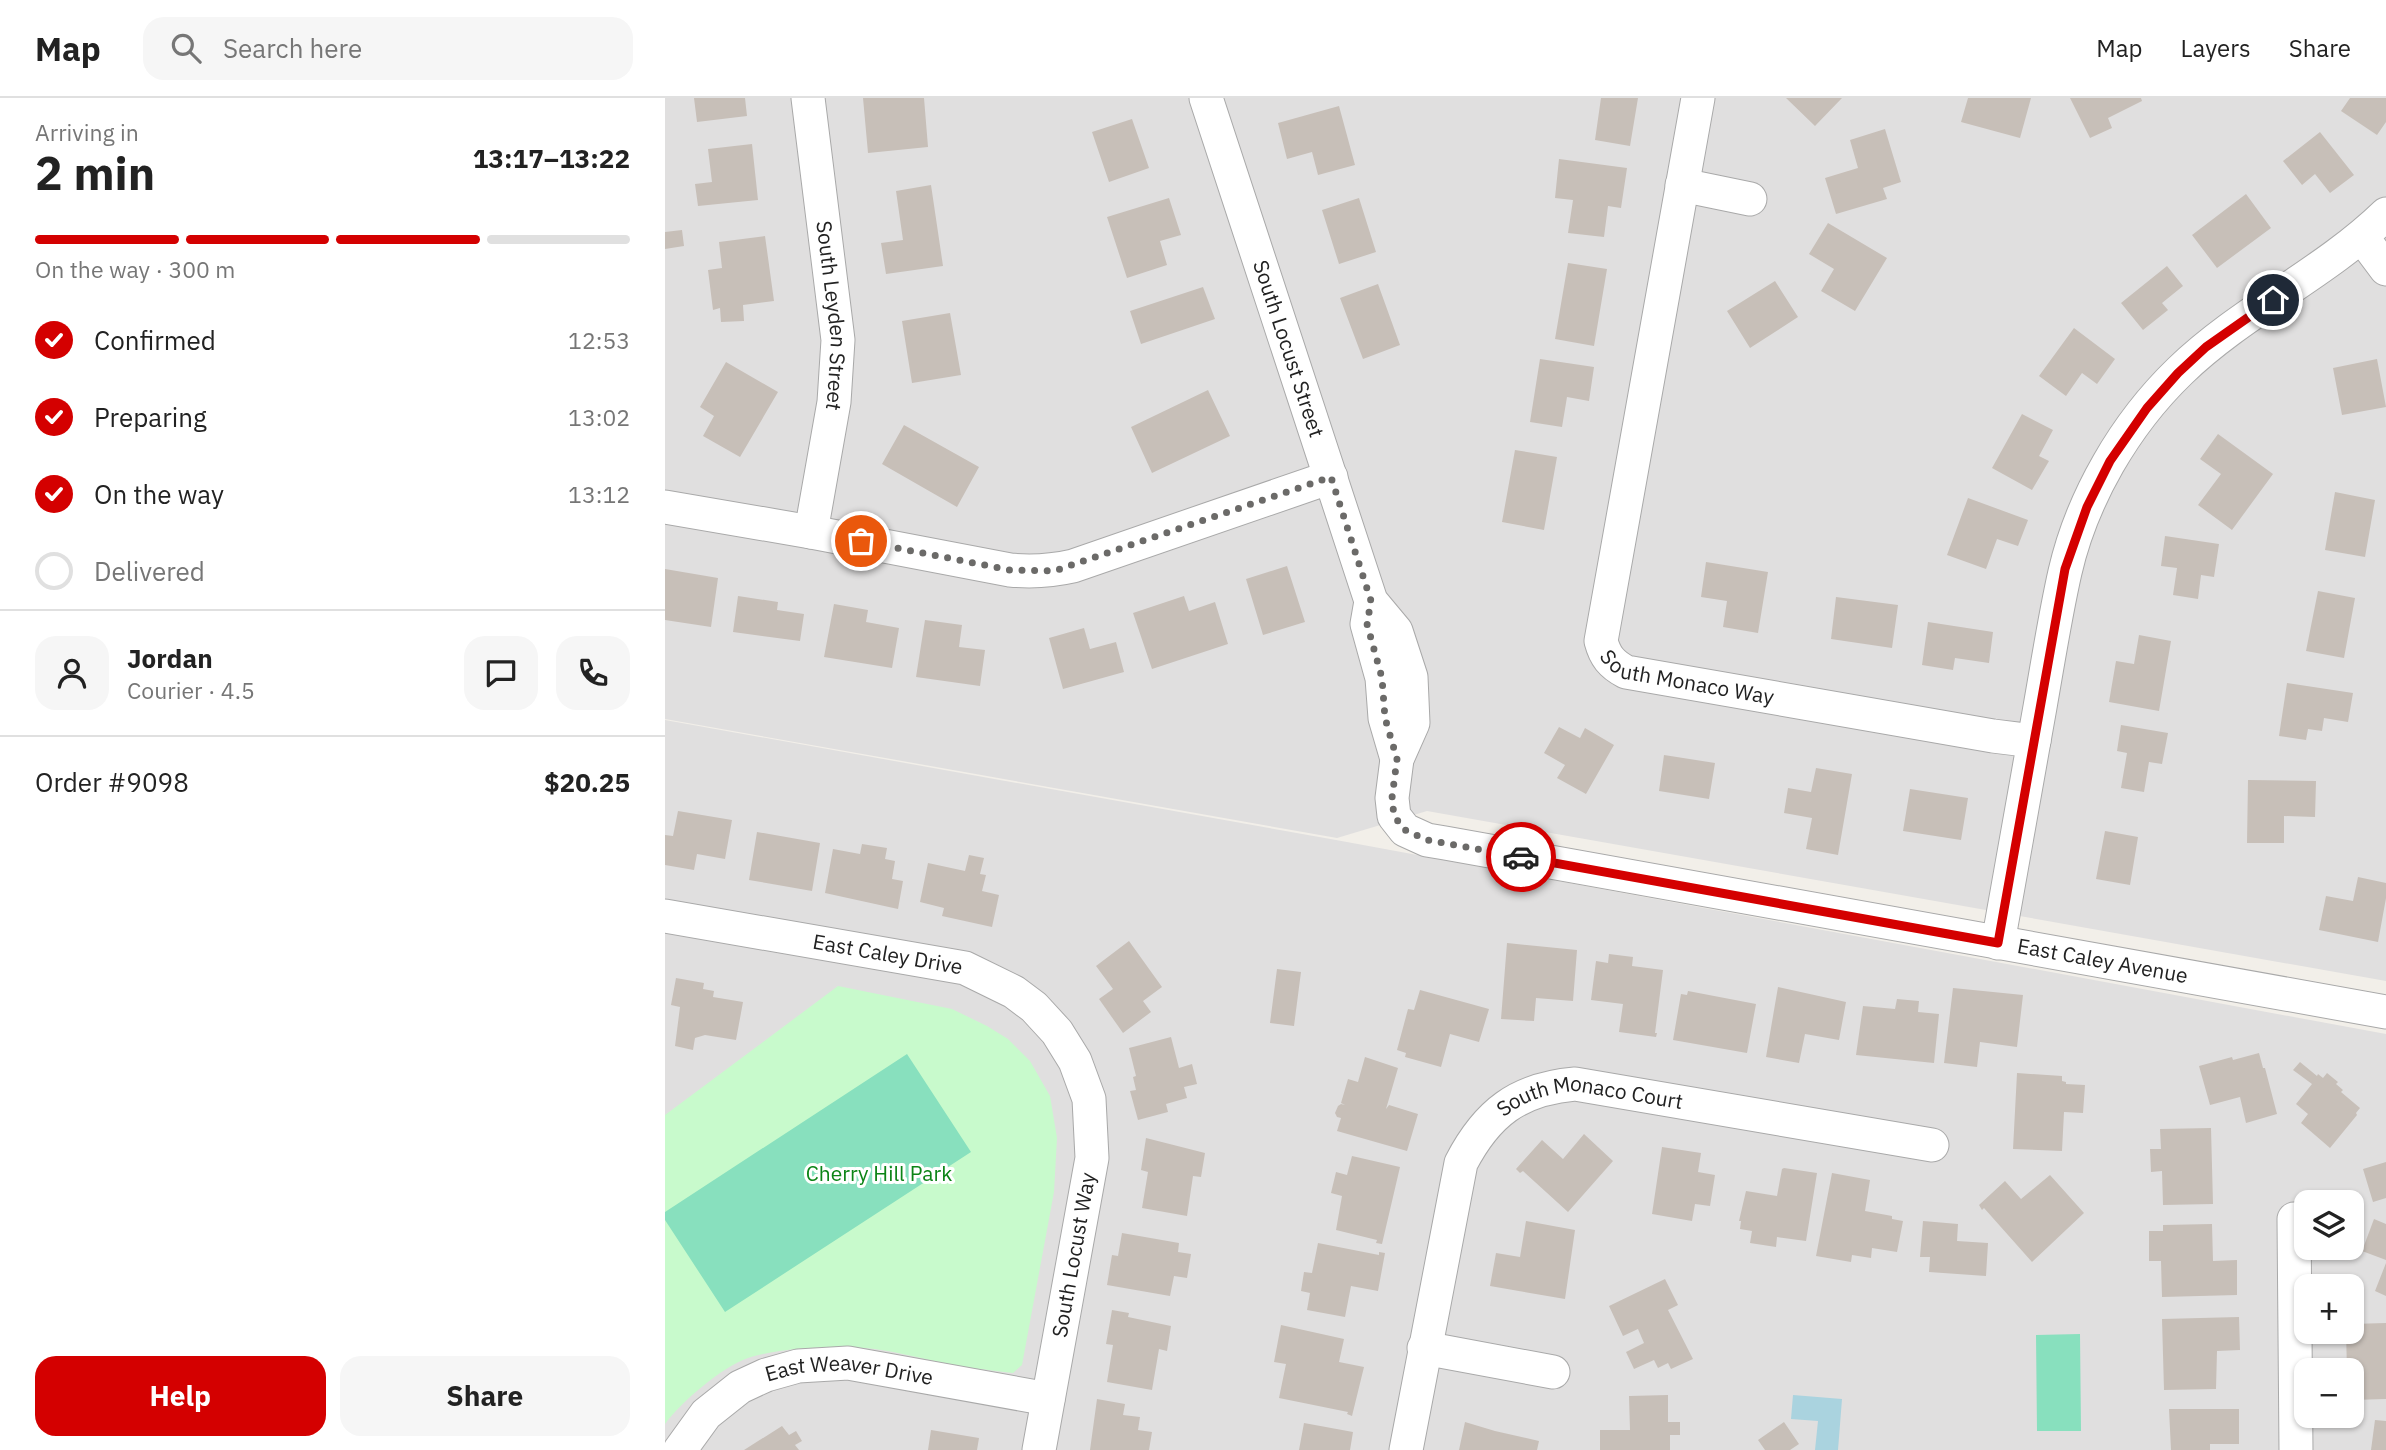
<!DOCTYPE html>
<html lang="en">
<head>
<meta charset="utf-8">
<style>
  body { margin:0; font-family:"IBM Plex Sans",sans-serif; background:#f6f6f6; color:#222; height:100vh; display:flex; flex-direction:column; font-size:26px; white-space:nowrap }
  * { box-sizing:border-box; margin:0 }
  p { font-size:23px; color:#767676 }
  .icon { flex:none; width:38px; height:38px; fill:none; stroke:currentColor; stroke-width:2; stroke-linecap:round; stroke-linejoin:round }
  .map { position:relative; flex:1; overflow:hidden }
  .side { display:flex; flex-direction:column; background:#fff; width:665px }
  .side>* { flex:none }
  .controls { position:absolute; left:1629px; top:1092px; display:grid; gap:14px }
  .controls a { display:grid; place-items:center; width:70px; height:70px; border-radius:14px; background:#fff; box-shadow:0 2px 5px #0004; font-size:35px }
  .pin { position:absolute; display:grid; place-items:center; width:60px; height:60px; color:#fff; margin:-30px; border:4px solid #fff; border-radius:50%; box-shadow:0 2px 7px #0007 }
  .courier { position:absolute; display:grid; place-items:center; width:70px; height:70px; margin:-35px; border:5px solid #d40000; border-radius:50%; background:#fff; color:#222; box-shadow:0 2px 9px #0007 }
  .headline em { font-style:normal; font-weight:700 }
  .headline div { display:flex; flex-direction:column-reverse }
  .headline { display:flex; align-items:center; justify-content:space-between; height:119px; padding:0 35px }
  h1 { font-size:46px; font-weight:700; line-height:52px }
  .bar { display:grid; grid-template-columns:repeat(4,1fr); gap:10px 7px; align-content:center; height:84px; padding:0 35px }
  .bar i { height:9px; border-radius:5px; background:#e0e0e0 }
  .bar .on { background:#d40000 }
  .bar p { grid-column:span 4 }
  .line { display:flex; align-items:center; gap:18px; padding:0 35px; border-top:2px solid #e0e0e0 }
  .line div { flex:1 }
  .round { display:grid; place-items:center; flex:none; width:74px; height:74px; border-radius:21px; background:#f6f6f6 }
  ol { padding:0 35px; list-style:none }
  li { display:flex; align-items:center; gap:21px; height:77px }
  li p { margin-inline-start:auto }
  li .icon { padding:7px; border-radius:50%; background:#d40000; color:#fff; stroke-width:4 }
  li:last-child { color:#767676 }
  li i { width:38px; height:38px; border:4px solid #e0e0e0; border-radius:50% }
  .action { display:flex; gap:14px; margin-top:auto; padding:14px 35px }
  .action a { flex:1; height:80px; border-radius:21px; background:#d40000; color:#fff; font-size:28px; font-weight:700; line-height:80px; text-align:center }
  .action a+a { background:#f6f6f6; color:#222 }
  header { display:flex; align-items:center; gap:42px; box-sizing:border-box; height:98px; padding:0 35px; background:#fff; border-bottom:2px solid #e0e0e0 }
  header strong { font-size:33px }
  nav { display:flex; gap:38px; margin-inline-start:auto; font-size:24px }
  .search { width:490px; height:63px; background:#f6f6f6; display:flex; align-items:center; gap:18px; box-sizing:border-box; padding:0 24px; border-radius:21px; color:#767676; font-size:26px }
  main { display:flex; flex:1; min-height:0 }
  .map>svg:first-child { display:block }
  .residential { fill:#e0dfdf; fill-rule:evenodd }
  .park { fill:#c8facc }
  .pitch { fill:#88e0be }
  .water { fill:#aad3df }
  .building { fill:#c7bfb8 }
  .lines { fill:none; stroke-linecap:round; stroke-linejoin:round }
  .minor-casing { stroke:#a9a9a9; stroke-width:35 }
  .minor { stroke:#fff; stroke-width:33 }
  .done { stroke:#6b6a68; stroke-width:7; stroke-dasharray:0 12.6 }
  .route { stroke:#d40000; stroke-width:9 }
  .labels { text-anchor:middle; stroke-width:6; stroke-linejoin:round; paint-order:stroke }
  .street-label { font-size:21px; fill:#222; stroke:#fff }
  .park-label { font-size:21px; fill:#0c8416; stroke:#fff }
</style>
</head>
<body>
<header>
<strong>Map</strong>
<div class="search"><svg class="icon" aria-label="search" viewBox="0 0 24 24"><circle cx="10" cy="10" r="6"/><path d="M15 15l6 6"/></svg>Search here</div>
<nav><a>Map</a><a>Layers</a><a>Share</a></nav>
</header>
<main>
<section class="side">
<div class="headline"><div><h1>2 min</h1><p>Arriving in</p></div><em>13:17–13:22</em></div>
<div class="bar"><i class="on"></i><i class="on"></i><i class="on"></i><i></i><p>On the way · 300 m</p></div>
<ol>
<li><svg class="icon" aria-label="check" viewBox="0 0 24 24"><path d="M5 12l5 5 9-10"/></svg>Confirmed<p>12:53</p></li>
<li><svg class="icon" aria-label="check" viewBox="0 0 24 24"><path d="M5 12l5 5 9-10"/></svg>Preparing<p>13:02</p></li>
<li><svg class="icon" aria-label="check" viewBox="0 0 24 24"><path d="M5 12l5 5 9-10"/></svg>On the way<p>13:12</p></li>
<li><i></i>Delivered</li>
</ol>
<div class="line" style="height:126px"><a class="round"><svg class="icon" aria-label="person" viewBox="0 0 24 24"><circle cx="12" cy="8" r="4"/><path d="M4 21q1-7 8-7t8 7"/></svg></a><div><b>Jordan</b><p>Courier · 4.5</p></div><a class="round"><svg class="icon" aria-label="chat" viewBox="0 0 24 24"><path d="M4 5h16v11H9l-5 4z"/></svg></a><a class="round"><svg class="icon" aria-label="phone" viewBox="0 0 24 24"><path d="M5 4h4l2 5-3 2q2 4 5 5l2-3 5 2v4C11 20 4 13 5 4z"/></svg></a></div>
<div class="line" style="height:91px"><div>Order #9098</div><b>$20.25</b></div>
<div class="action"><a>Help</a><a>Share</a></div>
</section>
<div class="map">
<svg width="1721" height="1352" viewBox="0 0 1721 1352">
  <rect width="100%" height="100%" fill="#f2efe9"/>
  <path class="residential" d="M0 0H1721V883L762 713 672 740 0 621Z
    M0 622 671 742 1721 936V1352H0ZM1642 1104H1687V1150H1642ZM1642 1188H1687V1234H1642ZM1642 1272H1687V1318H1642Z"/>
  <path class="park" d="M173 888 287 911 322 928 343 941 365 963 385 998 392 1040 389 1094 357 1267 348 1275C325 1272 301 1270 279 1265 253 1260 226 1252 200 1250 167 1247 114 1250 83 1260 57 1269 16 1304 0 1326V1017Z"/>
  <path class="pitch" d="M242 956 306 1054 60 1214 0 1122V1114Z
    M1415 1236 1416 1333H1372L1371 1237Z"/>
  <path class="water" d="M1128 1297 1177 1301 1173 1352H1150L1153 1323 1126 1321Z"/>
  <path class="building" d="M29 0H80L82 18 32 24Z
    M198 0H259L263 49 203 55Z
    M936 0H973L965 48 930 42Z
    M1121 0H1177L1150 28Z
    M1303 0H1366L1355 40 1296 24Z
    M1405 0H1476L1477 3 1443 20 1447 30 1425 40Z
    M1685 0H1721V24L1712 37 1676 13Z
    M674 8 690 67 653 77 647 54 622 61 613 25Z
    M467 21 484 70 444 84 427 34Z
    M1220 31 1236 84 1218 90 1222 101 1171 116 1160 80 1193 70 1185 42Z
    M1655 34 1689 77 1665 95 1650 76 1637 87 1618 63Z
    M87 46 93 102 33 108 30 86 47 84 43 51Z
    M894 61 962 70 956 110 943 108 939 139 903 135 908 102 890 100Z
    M266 87 278 168 221 176 216 145 238 142 231 93Z
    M1581 96 1606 130 1552 170 1527 137Z
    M504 100 516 137 495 143 502 167 462 180 442 119Z
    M694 100 711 154 674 166 657 112Z
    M1163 125 1222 160 1190 213 1156 193 1169 171 1144 156Z
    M17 132 19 148 0 151V134Z
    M100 138 109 203 78 207 79 223 56 224 55 210 48 212 43 172 57 170 54 144Z
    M903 165 942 171 929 248 890 241Z
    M1502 168 1518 188 1497 205 1503 212 1478 232 1456 205Z
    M1110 183 1133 219 1085 250 1062 213Z
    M713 186 735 247 698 261 675 200Z
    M538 189 550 221 476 246 465 213Z
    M285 215 296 277 247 285 237 223Z
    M1409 230 1450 261 1432 286 1417 275 1401 298 1374 278Z
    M875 261 929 269 924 303 902 299 897 329 865 324Z
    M1712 261 1721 309 1677 317 1668 270Z
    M61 264 113 294 75 359 38 338 49 318 35 309Z
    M543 292 565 338 487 375 466 329Z
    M1357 316 1388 332 1374 358 1384 363 1367 392 1327 370Z
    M239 327 314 369 292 409 217 366Z
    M1553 336 1608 376 1567 432 1533 407 1556 376 1535 361Z
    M850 352 892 359 879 432 837 424Z
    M1670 394 1710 402 1700 459 1660 452Z
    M1303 400 1363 422 1353 448 1332 441 1321 471 1282 457Z
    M1500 438 1554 446 1549 479 1536 477 1533 501 1508 497 1512 470 1496 468Z
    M1041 464 1103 474 1093 535 1058 529 1062 503 1036 499Z
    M622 468 640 524 598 537 581 481Z
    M0 471 53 480 46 529 0 522Z
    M1653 493 1690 500 1679 560 1641 553Z
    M73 498 113 504 112 512 139 516 135 543 68 534Z
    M519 498 524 513 550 504 563 546 487 571 468 515Z
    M1171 499 1233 507 1227 550 1166 541Z
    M169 506 203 512 201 524 234 530 227 570 159 559Z
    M260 522 297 527 294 549 320 552 315 588 251 579Z
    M1263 524 1328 534 1324 565 1290 560 1288 572 1257 567Z
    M419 530 425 551 451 544 459 574 398 591 384 540Z
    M1474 537 1506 543 1494 613 1444 604 1451 563 1469 566Z
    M1622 585 1688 595 1683 624 1659 620 1657 633 1643 631 1641 642 1614 638Z
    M1456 627 1503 635 1497 666 1484 664 1479 694 1456 690 1462 655 1452 653Z
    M894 629 915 640 920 630 949 647 921 696 892 680 900 667 879 655Z
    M999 657 1050 665 1044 701 994 693Z
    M1151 670 1187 676 1173 757 1141 751 1147 720 1119 715 1123 690 1146 694Z
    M1583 682 1651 683 1650 719 1619 718V745H1582Z
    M1245 691 1303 700 1296 742 1238 733Z
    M13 713 67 722 60 761 32 756 29 772 0 767V737L8 738Z
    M1440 733 1473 739 1465 787 1431 781Z
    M92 734 155 745 147 793 84 782Z
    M197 746 222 750 220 761 230 763 227 781 238 783 233 811 160 795 168 751 195 756Z
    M304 757 319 760 315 776 321 777 317 793 334 797 327 829 277 818 279 810 255 804 263 765 300 773Z
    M1693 779 1721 785V800L1713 844 1654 832 1661 798 1688 803Z
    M464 843 497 889 478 903 486 914 458 935 434 901 448 891 431 868Z
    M842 845 912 852 908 903 871 900 869 923 836 921Z
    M944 856 968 859 967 868 998 872 990 935H992L991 939 954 934 958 906 926 902 931 863 943 865Z
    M612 871 636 874 629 928 605 925Z
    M11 880 39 885 38 891 49 893 48 899 78 904 71 942 40 937 30 940 28 952 10 948 15 909 6 907Z
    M1113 889 1181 904 1174 942 1140 936 1134 965 1101 959Z
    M1288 890 1358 897 1352 949 1315 944 1312 969 1279 965Z
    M755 892 824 911 814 944 785 936 776 969 740 959 741 955 732 952 743 911 749 912Z
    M1023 893 1091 906 1082 955 1008 942 1016 896 1022 897Z
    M1232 901 1254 903 1253 914 1274 916 1269 965 1191 957 1198 908 1230 911Z
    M506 939 514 970 527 966 532 986 519 989 522 1000 501 1006 503 1014 473 1022 465 993 471 992 468 979 471 978 464 950Z
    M1594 955 1598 970H1600L1612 1016 1581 1025 1575 999 1545 1007 1534 968 1567 959 1568 962Z
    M700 959 733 970 721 1011 724 1007 753 1016 742 1053 672 1033 676 1020 672 1019 670 1015 673 1008 676 1006 680 1007 676 1005 683 981 693 984Z
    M1635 964 1652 978 1653 976 1658 980 1662 975 1673 984 1671 986 1678 992 1676 994 1695 1010 1691 1015 1692 1017 1665 1050 1636 1025 1643 1016 1631 1006 1647 986 1628 972Z
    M1352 975 1397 978V983L1401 984V986L1420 987 1418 1015 1399 1014 1397 1053 1348 1051Z
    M1546 1030 1548 1106 1498 1107 1497 1073 1486 1074 1485 1051H1496L1495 1031Z
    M919 1036 948 1063 903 1114 858 1073 855 1075 851 1071 877 1042 898 1061Z
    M481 1040 540 1055 536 1079 528 1078 522 1118 477 1110 483 1074 476 1072Z
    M997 1049 1036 1055 1033 1074 1050 1077 1045 1108 1030 1106 1027 1123 987 1116Z
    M687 1058 735 1069 717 1146 711 1145 712 1142 671 1132 677 1098 666 1095 671 1074 682 1077Z
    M1721 1064V1100L1708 1104 1698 1071Z
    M1119 1070 1152 1075 1141 1143 1112 1139 1111 1149 1085 1145 1087 1133 1075 1131 1076 1123H1074L1081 1093 1112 1098 1117 1071Z
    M1167 1075 1205 1082 1200 1113 1227 1118V1121L1238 1123 1232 1154 1207 1150 1206 1160 1187 1157 1186 1164 1151 1158Z
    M1385 1077 1419 1115 1367 1164 1319 1110 1317 1112 1314 1107 1340 1083 1356 1101Z
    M1709 1121 1721 1126V1162L1697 1153Z
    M861 1123 910 1132 900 1201 825 1188 831 1155 855 1159Z
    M1258 1123 1293 1126 1292 1143 1323 1145 1321 1178 1264 1174 1265 1159H1255Z
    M1547 1126 1548 1163 1572 1162V1197L1497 1199 1496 1163H1484V1133H1498V1127Z
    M457 1135 514 1145 513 1154 526 1156 522 1180 509 1178 505 1198 442 1187 447 1157 453 1158Z
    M653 1145 714 1157V1154L720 1155 713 1193 686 1188 680 1219 642 1212 645 1195 636 1193 639 1174 647 1175Z
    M1721 1165V1198L1710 1193Z
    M1000 1181 1013 1207 1003 1212 1028 1261 1006 1271 1003 1265 993 1270 989 1262 969 1271 961 1254 979 1245 973 1231 958 1238 944 1208Z
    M447 1212 464 1215 463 1219 506 1228 502 1253 494 1251 487 1292 442 1284 448 1247 441 1246Z
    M1574 1219 1575 1252 1552 1253 1551 1291 1499 1292 1497 1221Z
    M1721 1225V1301L1687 1302V1272H1682L1681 1234H1687V1226Z
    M616 1227 679 1241 674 1264 699 1269 687 1318 682 1316 683 1314 614 1300 621 1266 609 1264Z
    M1003 1297V1324H1015V1337H1005V1352H935V1332H965L964 1298Z
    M432 1301 460 1306 458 1317 475 1319 473 1332 487 1334 484 1352H425Z
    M1504 1311H1574V1346H1545V1352H1506Z
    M1710 1322 1721 1323V1352H1706Z
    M800 1324 830 1333 874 1343 872 1352H794Z
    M1119 1324 1134 1346 1125 1352H1100L1093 1342Z
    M639 1325 688 1334 685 1352H634Z
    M117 1328 124 1337 131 1333 137 1343 130 1347 134 1352H79Z
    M266 1332 314 1340 312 1352H263Z"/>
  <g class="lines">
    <defs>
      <g id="minor">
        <path id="s1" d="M143 0 173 242 169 304 146 434"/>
        <path id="s2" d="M541 0 706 503 731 533 746 579 748 625 732 661 727 700 729 718 740 732 762 742 780 745 1721 914"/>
        <path id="s3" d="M1033 0 936 543C940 558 946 566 961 574L1328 638 1369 643"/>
        <path d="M1017 87 1085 101"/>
        <path d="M1697 139 1721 171"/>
        <path d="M0 409 146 434 345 472C367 474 386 473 408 468L666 379"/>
        <path d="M706 503 702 526 717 580 720 620 732 661"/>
        <path id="s4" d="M0 818 300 870 349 894 369 909 392 934 410 963 424 1001 427 1060 374 1352"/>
        <path d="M1333 845C1347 766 1361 688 1375 609 1383 564 1390 518 1400 474 1417 400 1460 326 1515 273 1577 213 1659 176 1721 116"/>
        <path d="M1629 1121 1631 1352"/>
        <path d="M759 1250 888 1274"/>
        <path id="s5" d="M15 1352 41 1316 75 1289 101 1277 133 1268 183 1265 383 1301"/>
        <path id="s6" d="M741 1352 796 1065C822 1015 853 991 910 986L1267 1047"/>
      </g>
    </defs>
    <use href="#minor" class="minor-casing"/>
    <use href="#minor" class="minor"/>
  </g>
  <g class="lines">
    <path class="done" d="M196 443 345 472 389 473 666 379 706 503 702 526 717 580 720 620 732 661 727 700 729 718 740 732 762 742 856 759"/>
    <path class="route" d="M856 759 1333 845 1400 471 1422 409 1445 363 1482 310 1513 275 1541 249 1608 202"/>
  </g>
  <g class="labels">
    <g class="street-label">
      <text dy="7" stroke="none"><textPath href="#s1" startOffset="219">South Leyden Street</textPath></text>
      <text dy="7" stroke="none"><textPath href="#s2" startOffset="264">South Locust Street</textPath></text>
      <text dy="7" stroke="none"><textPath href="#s3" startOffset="653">South Monaco Way</textPath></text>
      <text dy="7" stroke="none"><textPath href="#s4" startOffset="226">East Caley Drive</textPath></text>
      <text dy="7" stroke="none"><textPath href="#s2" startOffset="1488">East Caley Avenue</textPath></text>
      <text dy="7" stroke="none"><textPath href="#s6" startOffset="452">South Monaco Court</textPath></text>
      <text transform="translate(409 1157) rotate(-80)" y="7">South Locust Way</text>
      <text dy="7" stroke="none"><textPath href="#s5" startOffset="201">East Weaver Drive</textPath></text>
    </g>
    <g class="park-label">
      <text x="214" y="1083">Cherry Hill Park</text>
    </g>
  </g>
</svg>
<div class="controls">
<a><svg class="icon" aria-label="layers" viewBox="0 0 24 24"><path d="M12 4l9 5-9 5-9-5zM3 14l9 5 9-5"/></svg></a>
<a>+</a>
<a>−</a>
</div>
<div class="pin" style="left:196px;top:443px;background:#ea580c"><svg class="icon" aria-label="bag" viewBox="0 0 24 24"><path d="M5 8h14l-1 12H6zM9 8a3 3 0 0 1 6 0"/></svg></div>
<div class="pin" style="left:1608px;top:202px;background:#1f2937"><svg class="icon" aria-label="home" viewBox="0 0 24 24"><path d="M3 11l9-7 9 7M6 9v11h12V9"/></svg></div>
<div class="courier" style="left:856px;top:759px"><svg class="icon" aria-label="car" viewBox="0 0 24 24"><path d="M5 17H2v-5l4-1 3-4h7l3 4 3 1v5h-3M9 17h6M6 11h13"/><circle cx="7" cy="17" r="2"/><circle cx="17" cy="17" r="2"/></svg></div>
</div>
</main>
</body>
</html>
